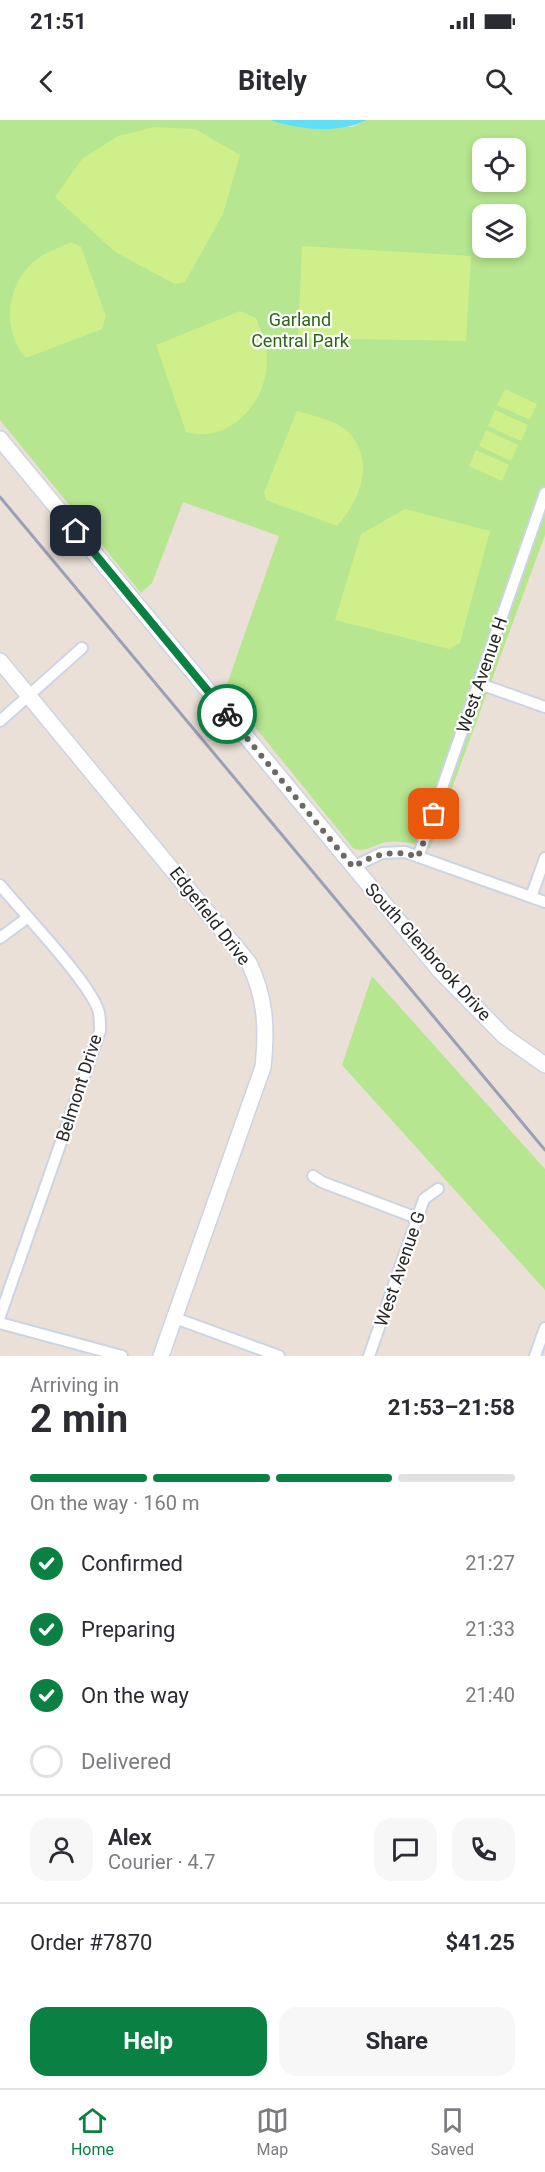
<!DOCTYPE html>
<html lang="en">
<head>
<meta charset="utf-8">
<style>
  body { margin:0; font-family:Roboto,sans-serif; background:#f7f7f7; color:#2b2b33; height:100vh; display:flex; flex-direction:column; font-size:22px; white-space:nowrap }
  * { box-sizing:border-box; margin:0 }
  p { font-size:20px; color:#7c7c81 }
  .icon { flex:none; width:33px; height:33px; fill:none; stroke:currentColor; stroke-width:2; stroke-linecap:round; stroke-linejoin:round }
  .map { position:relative; height:1236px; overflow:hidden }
  .side { display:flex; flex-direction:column; background:#fff; flex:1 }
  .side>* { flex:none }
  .buttons { position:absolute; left:472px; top:18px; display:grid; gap:12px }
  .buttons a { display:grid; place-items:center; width:54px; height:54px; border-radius:12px; background:#fff; box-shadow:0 3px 9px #0003; font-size:30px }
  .pin { position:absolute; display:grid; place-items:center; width:51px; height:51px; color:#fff; margin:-26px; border-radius:12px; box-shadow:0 3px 9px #0006 }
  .courier { position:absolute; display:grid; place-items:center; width:60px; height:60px; margin:-30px; border:4px solid #0b8043; border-radius:50%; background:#fff; color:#222; box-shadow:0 2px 8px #0007 }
  .headline em { font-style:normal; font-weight:700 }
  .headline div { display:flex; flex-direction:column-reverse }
  .headline { display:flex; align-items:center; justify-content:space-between; height:102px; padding:0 30px }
  h1 { font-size:39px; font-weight:700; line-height:45px }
  .bar { display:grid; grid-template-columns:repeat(4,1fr); gap:9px 6px; align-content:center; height:72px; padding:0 30px }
  .bar i { height:8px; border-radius:4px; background:#e1e1e2 }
  .bar .selected { background:#0b8043 }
  .bar p { grid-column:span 4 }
  .line { display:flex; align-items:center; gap:15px; padding:0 30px; border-top:2px solid #e1e1e2 }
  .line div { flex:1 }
  .round { display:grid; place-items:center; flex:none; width:63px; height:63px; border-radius:18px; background:#f7f7f7 }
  ol { padding:0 30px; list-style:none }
  li { display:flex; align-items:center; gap:18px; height:66px }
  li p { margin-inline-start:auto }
  li .icon { padding:6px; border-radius:50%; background:#0b8043; color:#fff; stroke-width:4 }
  li:last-child { color:#7c7c81 }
  li i { width:33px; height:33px; border:3px solid #e1e1e2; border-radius:50% }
  .action { display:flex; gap:12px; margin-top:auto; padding:12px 30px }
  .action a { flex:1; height:69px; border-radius:18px; background:#0b8043; color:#fff; font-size:24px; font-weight:700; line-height:69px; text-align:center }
  .action a+a { background:#f7f7f7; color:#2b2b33 }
  .status { display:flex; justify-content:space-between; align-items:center; height:42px; padding:0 30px; background:#fff; direction:ltr }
  .status svg { height:16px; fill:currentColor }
  header { display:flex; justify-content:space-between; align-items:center; height:78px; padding:0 30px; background:#fff; font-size:27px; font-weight:700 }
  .menu { display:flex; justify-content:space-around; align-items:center; height:84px; border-top:2px solid #e1e1e2; background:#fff; font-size:16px; color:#7c7c81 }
  .menu a { display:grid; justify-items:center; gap:3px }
  .menu .selected { color:#0b8043 }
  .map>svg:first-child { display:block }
  .green { fill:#b6e68f; fill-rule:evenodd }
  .pitch { fill:#cfef8a }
  .water { fill:#61def6 }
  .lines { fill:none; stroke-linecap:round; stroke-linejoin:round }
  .street-casing { stroke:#ccd3e2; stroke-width:14 }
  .secondary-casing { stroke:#ccd3e2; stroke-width:18 }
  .street { stroke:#fff; stroke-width:10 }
  .secondary { stroke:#fff; stroke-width:15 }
  .rail { stroke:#9aa0b3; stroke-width:3 }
  .done { stroke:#6c6865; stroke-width:6; stroke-dasharray:0 10.8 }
  .route { stroke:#0b8043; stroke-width:8 }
  .labels { text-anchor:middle; stroke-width:4.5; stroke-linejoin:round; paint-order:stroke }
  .park-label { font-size:18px; fill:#2e6714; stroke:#fff }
  .street-label { font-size:18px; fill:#272727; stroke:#fff }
</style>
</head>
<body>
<div class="status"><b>21:51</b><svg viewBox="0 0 49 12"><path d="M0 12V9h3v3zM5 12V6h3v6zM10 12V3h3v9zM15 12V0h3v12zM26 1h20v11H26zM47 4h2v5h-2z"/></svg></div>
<header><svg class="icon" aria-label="back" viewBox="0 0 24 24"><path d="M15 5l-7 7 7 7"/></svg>Bitely<svg class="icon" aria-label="search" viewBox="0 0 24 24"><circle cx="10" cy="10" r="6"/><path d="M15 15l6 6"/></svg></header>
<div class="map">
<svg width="545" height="1236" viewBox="0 0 545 1236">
  <rect width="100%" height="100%" fill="#ebe0d7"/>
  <path class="green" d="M0 0H270L352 7 367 0H545V415L430 728C416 724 400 720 386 722 375 724 364 734 353 728L225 570 279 416 183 382 152 463 141 473 0 300ZM483 28H516V62H483ZM483 94H516V128H483Z
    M372 856 545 1049V1170L342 945Z"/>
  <path class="pitch" d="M154 7 195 9 240 35 223 94 185 162 175 164 115 132 55 77 82 39 118 16Z
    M71 122 81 127 106 196 102 209 26 238C0 210 6 159 41 136 50 131 61 127 71 122Z
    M302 126 471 136 466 221 298 218Z
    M240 191 256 198C261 211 267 224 267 239 268 281 230 325 186 312L156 225Z
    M505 269 537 284 530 300 497 285Z
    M495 290 528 305 521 321 488 306Z
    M297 291C314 296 341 301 352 316 375 347 358 382 337 406L266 380 264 372Z
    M486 310 518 325 511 341 479 326Z
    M476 330 509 345 502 361 469 346Z
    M405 389 490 411 460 523 449 529 335 500 361 414Z"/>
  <path class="water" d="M270 0H367C337 14 301 10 270 0Z"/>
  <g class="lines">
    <defs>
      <path id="street" d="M480 564 545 587
        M0 601 82 528
        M418 737 545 373
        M353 747 382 733 405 732 545 782
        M0 765C21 791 93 865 99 893 100 898 100 905 100 911L0 1196
        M531 777 545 738
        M0 818 27 798
        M313 1056 322 1062 417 1098
        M175 1198 279 1236
        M0 1203 122 1236
        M369 1236 424 1079 438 1069
        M535 1236 545 1208"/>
      <path id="secondary" d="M0 319 440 851 504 916 545 945
        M0 541 249 843C266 878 267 909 263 947L161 1236"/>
    </defs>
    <use href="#street" class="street-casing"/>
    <use href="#secondary" class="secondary-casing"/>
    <use href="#street" class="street"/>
    <use href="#secondary" class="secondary"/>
    <path class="rail" d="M0 377 545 1030"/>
  </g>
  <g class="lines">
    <path class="done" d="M227 594 353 747C375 734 393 729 418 737L434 694"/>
    <path class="route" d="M76 411 227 594"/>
  </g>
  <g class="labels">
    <g class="park-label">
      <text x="300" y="206">Garland<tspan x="300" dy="21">Central Park</tspan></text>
    </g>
    <g class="street-label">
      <text transform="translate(482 555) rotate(-71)" y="6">West Avenue H</text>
      <text transform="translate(210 796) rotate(52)" y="6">Edgefield Drive</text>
      <text transform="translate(428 832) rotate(48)" y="6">South Glenbrook Drive</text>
      <text transform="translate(79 968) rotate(-72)" y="6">Belmont Drive</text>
      <text transform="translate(400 1149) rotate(-71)" y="6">West Avenue G</text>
    </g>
  </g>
</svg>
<div class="buttons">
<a><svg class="icon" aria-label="locate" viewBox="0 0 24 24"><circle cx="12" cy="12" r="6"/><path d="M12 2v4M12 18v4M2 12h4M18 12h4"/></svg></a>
<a><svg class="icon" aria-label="layers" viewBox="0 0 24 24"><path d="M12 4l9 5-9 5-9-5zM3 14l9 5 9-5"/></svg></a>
</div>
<div class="pin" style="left:434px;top:694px;background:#ea580c"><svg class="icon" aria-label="bag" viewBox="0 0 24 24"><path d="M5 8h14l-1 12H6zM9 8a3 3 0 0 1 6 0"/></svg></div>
<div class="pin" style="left:76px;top:411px;background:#1f2937"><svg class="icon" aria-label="home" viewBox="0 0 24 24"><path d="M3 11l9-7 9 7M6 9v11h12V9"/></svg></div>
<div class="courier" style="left:227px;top:594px"><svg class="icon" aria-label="bike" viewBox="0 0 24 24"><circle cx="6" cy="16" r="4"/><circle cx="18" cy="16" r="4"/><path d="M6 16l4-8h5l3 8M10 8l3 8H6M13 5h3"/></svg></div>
</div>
<section class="side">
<div class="headline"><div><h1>2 min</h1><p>Arriving in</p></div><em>21:53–21:58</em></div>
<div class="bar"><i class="selected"></i><i class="selected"></i><i class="selected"></i><i></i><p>On the way · 160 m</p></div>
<ol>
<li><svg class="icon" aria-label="check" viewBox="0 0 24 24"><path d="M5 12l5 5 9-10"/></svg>Confirmed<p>21:27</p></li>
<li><svg class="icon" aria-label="check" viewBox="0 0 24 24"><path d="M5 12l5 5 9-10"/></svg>Preparing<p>21:33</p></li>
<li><svg class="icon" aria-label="check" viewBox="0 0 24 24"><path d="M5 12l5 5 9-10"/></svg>On the way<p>21:40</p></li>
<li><i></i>Delivered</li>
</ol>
<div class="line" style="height:108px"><a class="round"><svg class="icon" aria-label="person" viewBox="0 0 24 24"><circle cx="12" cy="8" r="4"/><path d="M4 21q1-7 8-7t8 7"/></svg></a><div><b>Alex</b><p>Courier · 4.7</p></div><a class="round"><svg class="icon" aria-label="chat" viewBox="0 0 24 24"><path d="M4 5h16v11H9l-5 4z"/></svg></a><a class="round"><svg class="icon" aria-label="phone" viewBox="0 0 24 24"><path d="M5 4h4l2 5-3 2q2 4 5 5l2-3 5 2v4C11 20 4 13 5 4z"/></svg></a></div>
<div class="line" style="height:78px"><div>Order #7870</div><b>$41.25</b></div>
<div class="action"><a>Help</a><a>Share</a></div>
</section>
<nav class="menu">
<a class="selected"><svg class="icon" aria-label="home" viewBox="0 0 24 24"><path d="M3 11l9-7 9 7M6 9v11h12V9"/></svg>Home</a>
<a><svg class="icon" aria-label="map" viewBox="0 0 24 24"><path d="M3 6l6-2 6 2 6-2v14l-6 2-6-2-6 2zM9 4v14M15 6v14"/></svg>Map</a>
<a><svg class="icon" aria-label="saved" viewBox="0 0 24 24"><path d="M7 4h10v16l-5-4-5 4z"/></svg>Saved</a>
</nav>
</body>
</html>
